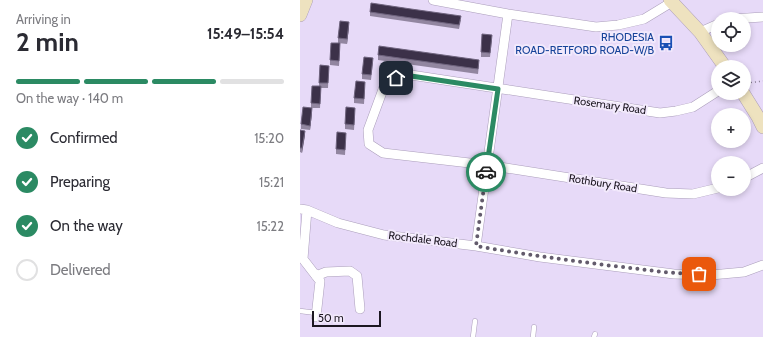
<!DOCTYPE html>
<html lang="en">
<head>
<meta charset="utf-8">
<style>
  body { margin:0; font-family:Cabin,sans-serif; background:#f7f7f7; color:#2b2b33; height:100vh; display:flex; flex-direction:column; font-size:15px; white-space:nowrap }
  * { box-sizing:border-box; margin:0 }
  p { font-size:13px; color:#7c7c81 }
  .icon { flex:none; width:22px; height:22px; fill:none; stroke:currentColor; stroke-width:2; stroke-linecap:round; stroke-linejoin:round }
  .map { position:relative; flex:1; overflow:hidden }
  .side { display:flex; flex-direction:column; background:#fff; width:300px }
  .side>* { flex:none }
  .controls { position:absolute; left:411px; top:12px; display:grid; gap:8px }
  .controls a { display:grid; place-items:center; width:40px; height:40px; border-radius:50%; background:#fff; box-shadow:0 2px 6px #0003; font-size:20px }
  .scale { position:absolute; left:12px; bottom:10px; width:69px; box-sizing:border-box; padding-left:4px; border:2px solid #1c1721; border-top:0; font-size:11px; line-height:14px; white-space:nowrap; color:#1c1721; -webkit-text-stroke:3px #f2e9fc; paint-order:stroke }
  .pin { position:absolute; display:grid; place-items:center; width:34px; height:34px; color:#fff; margin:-17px; border-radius:8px; box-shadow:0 2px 6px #0006 }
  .courier { position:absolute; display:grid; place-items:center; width:40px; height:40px; margin:-20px; border:3px solid #2b8a63; border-radius:50%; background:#fff; color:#222; box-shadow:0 1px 5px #0007 }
  .overview em { font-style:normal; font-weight:700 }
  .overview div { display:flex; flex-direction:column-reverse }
  .overview { display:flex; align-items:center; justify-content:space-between; height:68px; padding:0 16px }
  h1 { font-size:26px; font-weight:700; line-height:30px }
  .bar { display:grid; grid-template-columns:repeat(4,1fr); gap:6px 4px; align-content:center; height:48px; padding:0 16px }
  .bar i { height:5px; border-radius:3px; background:#e1e1e2 }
  .bar .active { background:#2b8a63 }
  .bar p { grid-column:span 4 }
  ol { padding:0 16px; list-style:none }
  li { display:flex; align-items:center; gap:12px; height:44px }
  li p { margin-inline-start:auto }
  li .icon { padding:4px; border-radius:50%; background:#2b8a63; color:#fff; stroke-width:4 }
  li:last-child { color:#7c7c81 }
  li i { width:22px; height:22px; border:2px solid #e1e1e2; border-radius:50% }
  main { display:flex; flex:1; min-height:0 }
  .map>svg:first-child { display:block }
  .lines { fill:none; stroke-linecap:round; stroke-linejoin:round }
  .lane-casing { stroke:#ab9ebb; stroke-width:5.5 }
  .street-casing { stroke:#ab9ebb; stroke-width:10 }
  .secondary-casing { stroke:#ab9ebb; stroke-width:14 }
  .path { stroke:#847b90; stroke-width:1.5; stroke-dasharray:1 3; stroke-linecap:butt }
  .lane { stroke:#fff; stroke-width:4.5 }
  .street { stroke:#fff; stroke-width:9 }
  .secondary { stroke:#eee2bf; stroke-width:13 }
  .wall { fill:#9286a0 }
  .shaded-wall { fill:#6f647e }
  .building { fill:#3c3149; stroke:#6f647e }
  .done { stroke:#635b6c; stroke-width:4; stroke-dasharray:0 7.2 }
  .route { stroke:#2b8a63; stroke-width:5 }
  .labels { text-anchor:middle; stroke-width:4; stroke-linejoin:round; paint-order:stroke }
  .transit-label { font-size:11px; fill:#164399; stroke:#f2e9fc; text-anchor:end }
  .street-label { font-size:11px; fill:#1c1721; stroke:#f2e9fc }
</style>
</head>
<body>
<main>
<section class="side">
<div class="overview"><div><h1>2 min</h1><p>Arriving in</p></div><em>15:49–15:54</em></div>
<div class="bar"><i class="active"></i><i class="active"></i><i class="active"></i><i></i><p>On the way · 140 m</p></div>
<ol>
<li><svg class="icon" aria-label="check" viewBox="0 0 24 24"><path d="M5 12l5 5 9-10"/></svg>Confirmed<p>15:20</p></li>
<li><svg class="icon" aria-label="check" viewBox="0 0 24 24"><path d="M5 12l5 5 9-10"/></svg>Preparing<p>15:21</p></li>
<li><svg class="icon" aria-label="check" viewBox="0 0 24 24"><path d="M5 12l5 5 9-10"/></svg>On the way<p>15:22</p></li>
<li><i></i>Delivered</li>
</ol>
</section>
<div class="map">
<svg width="463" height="337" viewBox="0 0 463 337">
  <rect width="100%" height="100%" fill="#e7daf8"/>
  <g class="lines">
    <defs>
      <path id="lane" d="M0 311 17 313
        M173 337 175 321
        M233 337 234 327
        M294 337 295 334"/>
      <path id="street" d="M133 0 208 14 296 27 318 25 344 19 372 2
        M432 19 463 17
        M400 32 418 24
        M418 91 393 107 376 111 360 113 111 75 96 78 85 84 68 130 69 144 83 153 187 165 366 193 393 194 418 188
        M444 178 463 168
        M0 209 7 210 38 223 84 235 176 246 240 257 374 274 411 275 444 272 463 265
        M7 210 3 259 20 281 16 317
        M176 246 208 14
        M16 276 26 272 50 271 57 276 60 309"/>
      <path id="secondary" d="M370 0 400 32 425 67
        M0 15 6 0
        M443 93 458 117 463 127"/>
    </defs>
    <use href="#lane" class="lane-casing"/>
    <use href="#street" class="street-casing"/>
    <use href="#secondary" class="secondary-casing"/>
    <path class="path" d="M447 83 463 81"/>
    <use href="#lane" class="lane"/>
    <use href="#street" class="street"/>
    <use href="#secondary" class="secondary"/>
  </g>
  <path class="wall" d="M70 12 161 20 159 29 70 16Z
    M49 27 47 44 38 43V38Z
    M192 40 190 57H181V52Z
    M40 48 39 66 30 65V60Z
    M78 55 179 65 178 74 78 60Z
    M73 62 71 80 62 79V74Z
    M20 65 29 66 28 88H21L20 108H11V103L19 86Z
    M65 87 64 104 54 103V98Z
    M12 113 10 130 1 129V124Z
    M55 113 54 130 45 129V124Z
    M0 130 5 135 2 153 0 152Z
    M46 137 45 155 36 154V149Z"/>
  <path class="shaded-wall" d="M49 22V27L47 44V39Z
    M12 108V113L10 130V126Z
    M5 131V135L2 153V148Z"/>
  <path class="building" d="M71 3 111 9 161 16 159 25 70 12Z
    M40 21 49 22 47 39 38 38Z
    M182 34 192 35 190 53 181 52Z
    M31 43H40L39 61 30 60Z
    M79 46 179 60 178 69 78 55Z
    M64 57 73 58 71 75 62 74Z
    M20 65 29 66 28 83H19Z
    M56 81 65 82 64 99 54 98Z
    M12 86H21L20 104 11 103Z
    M3 107 12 108 10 126 1 124Z
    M46 107 55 108 54 125 45 124Z
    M0 130 5 131 2 148H0Z
    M37 132 46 133 45 150 36 149Z"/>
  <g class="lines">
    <path class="done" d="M186 172 176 246C222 254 267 260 313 266 342 269 370 274 399 274"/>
    <path class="route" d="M96 78 111 76 198 89 186 172"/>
  </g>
  <defs>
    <symbol id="bus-bare" viewBox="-9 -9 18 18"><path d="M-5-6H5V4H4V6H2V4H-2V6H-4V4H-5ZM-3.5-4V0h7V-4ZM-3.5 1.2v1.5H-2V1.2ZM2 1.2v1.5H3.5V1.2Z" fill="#1a4fb4" stroke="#f2e9fc" stroke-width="2.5" paint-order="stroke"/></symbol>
  </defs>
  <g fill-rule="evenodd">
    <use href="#bus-bare" x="355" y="32" width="22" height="22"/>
  </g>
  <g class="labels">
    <g class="transit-label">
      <text x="354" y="41">RHODESIA<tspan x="354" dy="13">ROAD-RETFORD ROAD-W/B</tspan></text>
    </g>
    <g class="street-label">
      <text transform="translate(310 105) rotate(8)" y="4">Rosemary Road</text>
      <text transform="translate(303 183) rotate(9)" y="4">Rothbury Road</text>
      <text transform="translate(123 239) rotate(7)" y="4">Rochdale Road</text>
    </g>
  </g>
</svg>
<div class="controls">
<a><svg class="icon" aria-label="locate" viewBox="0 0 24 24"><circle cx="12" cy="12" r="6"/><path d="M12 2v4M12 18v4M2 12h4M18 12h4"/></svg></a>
<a><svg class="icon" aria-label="layers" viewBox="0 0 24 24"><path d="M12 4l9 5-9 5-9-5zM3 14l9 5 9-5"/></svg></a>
<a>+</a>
<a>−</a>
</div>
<div class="scale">50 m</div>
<div class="pin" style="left:399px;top:274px;background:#ea580c"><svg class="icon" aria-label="bag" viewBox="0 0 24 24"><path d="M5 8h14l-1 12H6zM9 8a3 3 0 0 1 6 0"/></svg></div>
<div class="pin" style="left:96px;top:78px;background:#1f2937"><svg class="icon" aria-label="home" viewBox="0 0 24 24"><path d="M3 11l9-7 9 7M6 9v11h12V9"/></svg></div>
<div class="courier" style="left:186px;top:172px"><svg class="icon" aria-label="car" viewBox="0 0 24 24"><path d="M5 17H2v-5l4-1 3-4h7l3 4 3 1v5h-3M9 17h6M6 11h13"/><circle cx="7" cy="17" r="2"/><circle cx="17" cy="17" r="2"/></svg></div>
</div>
</main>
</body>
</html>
